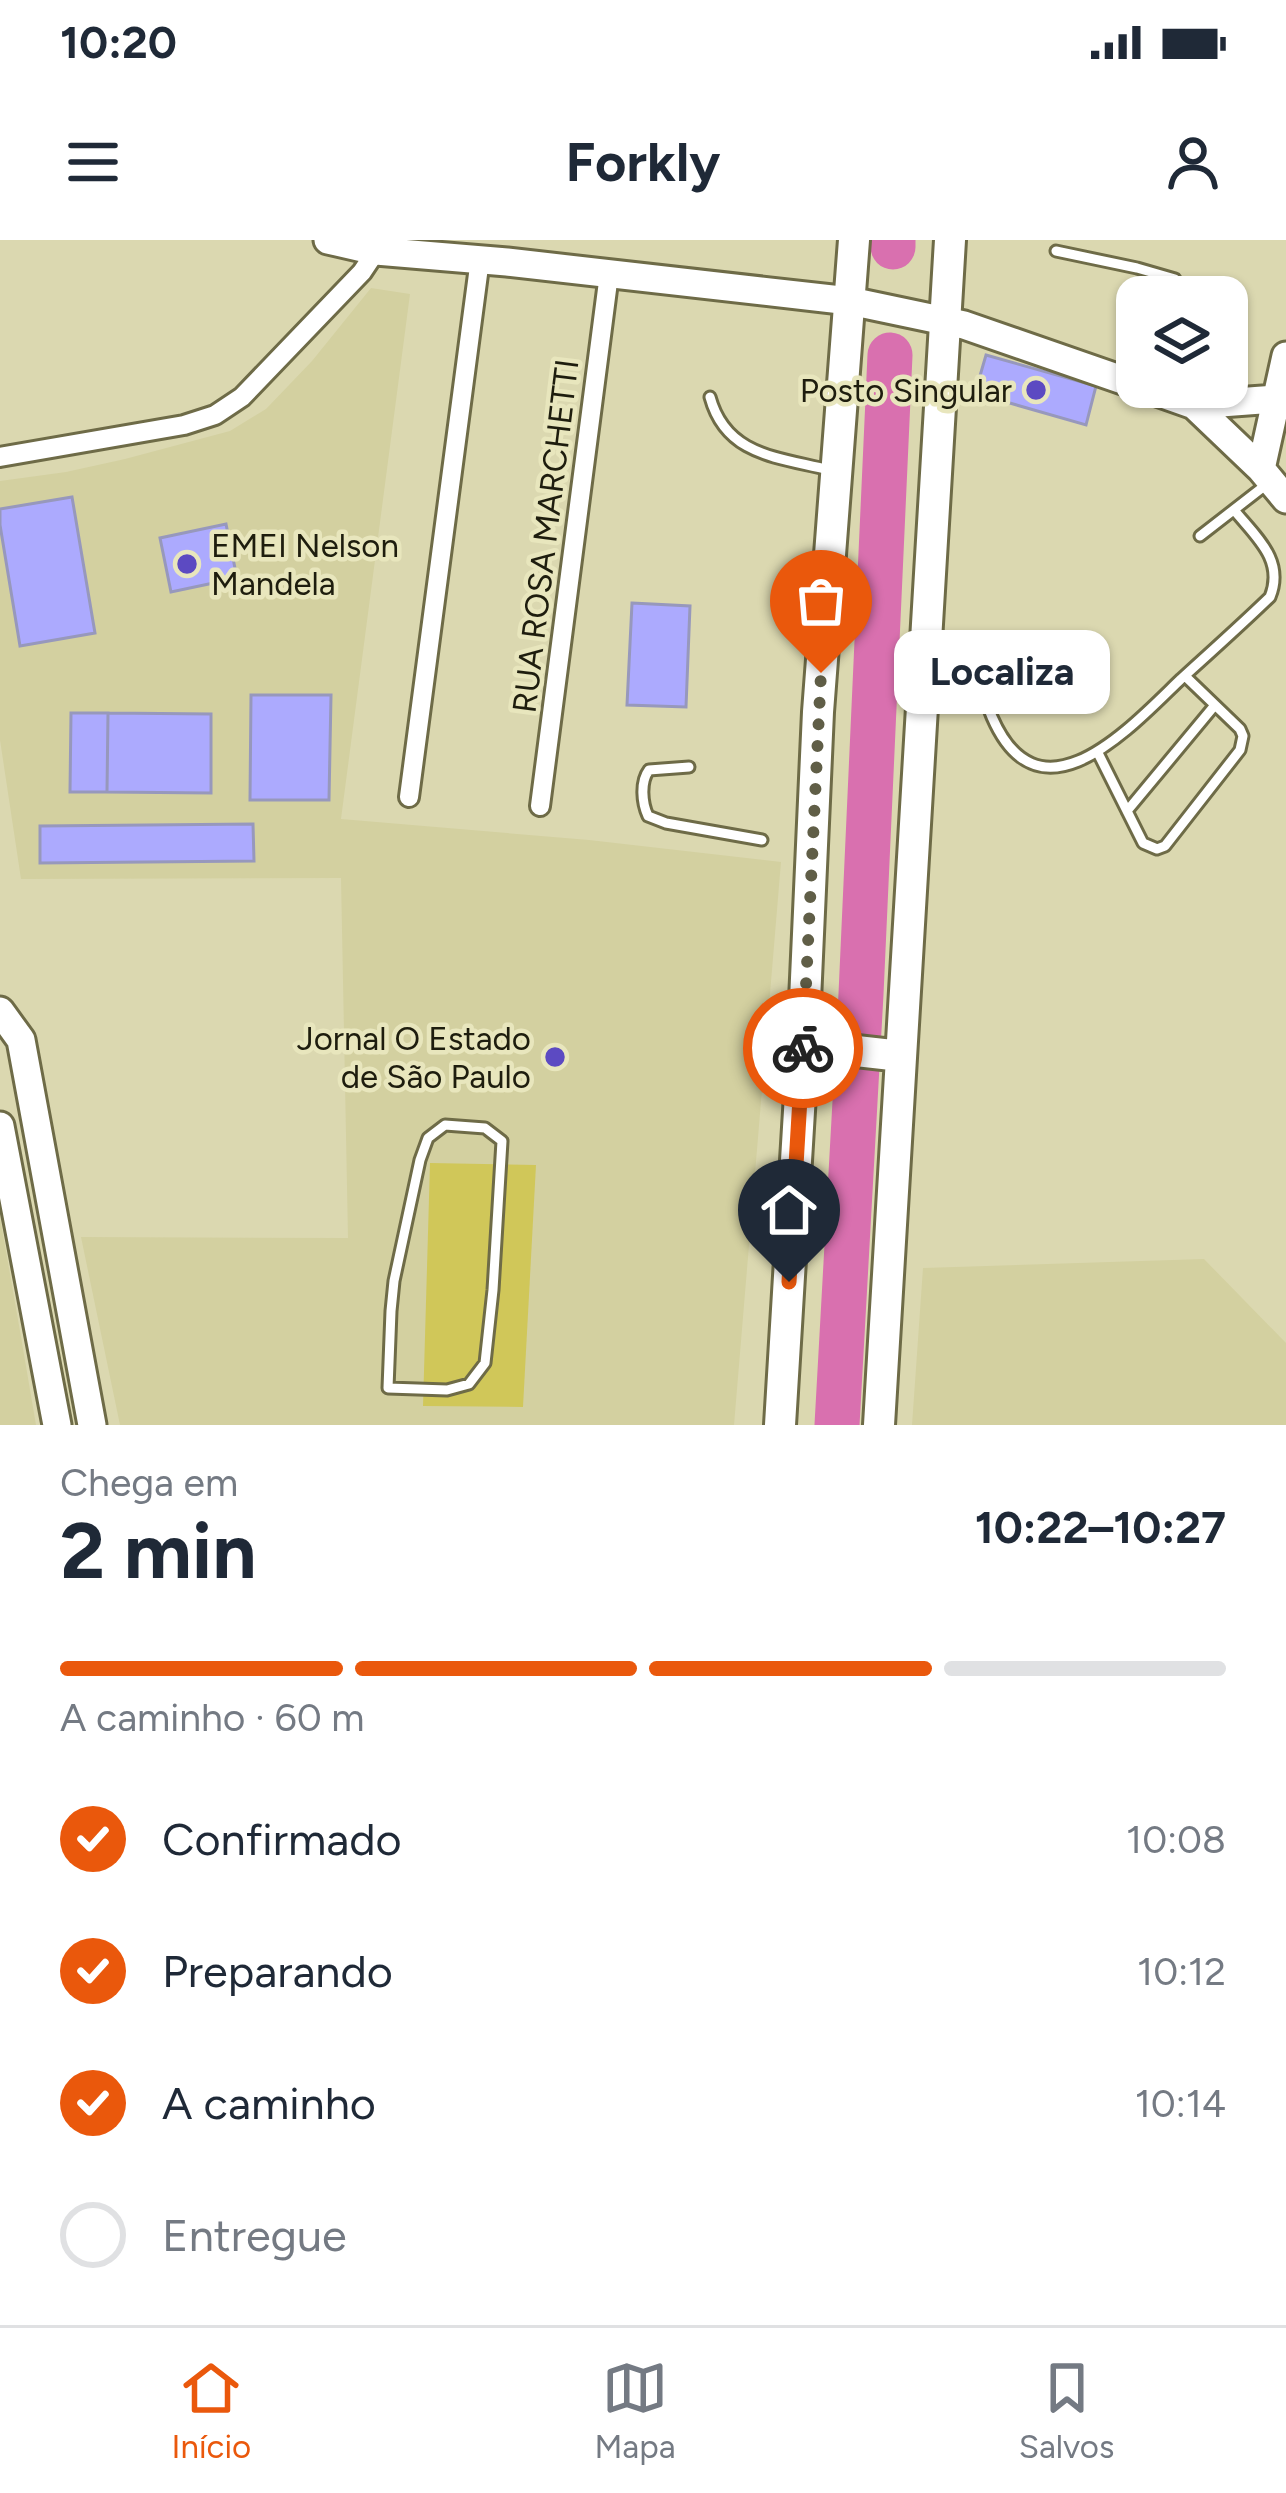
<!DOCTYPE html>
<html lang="pt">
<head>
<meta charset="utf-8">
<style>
  body { margin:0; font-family:Figtree,sans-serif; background:#f6f6f7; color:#1f2937; height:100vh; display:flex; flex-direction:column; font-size:45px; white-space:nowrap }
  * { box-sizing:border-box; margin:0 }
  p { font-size:39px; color:#747a83 }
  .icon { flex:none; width:66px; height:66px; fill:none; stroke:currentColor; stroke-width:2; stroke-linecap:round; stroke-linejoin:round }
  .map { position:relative; height:1185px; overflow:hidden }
  .side { display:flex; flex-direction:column; background:#fff; flex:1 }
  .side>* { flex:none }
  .buttons { position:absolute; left:1116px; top:36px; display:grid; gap:24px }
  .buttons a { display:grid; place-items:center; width:132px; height:132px; border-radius:24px; background:#fff; box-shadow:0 3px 9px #0004; font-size:60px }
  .pin { position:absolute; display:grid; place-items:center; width:102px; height:102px; color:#fff; margin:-123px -51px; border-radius:50% 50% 50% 0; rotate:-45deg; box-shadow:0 0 12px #0007 }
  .pin .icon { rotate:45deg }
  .courier { position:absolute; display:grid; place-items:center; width:120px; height:120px; margin:-60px; border:9px solid #ea580c; border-radius:50%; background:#fff; color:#222; box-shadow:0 3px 15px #0007 }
  .bubble { position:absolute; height:84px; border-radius:24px; background:#fff; box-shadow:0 3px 9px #0004; font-size:39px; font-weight:700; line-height:84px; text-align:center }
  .overview em { font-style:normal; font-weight:700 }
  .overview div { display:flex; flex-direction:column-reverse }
  .overview { display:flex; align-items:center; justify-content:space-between; height:204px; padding:0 60px }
  h1 { font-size:78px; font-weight:700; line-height:90px }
  .bar { display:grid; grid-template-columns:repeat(4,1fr); gap:18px 12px; align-content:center; height:144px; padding:0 60px }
  .bar i { height:15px; border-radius:9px; background:#e0e1e3 }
  .bar .selected { background:#ea580c }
  .bar p { grid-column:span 4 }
  ol { padding:0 60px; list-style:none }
  li { display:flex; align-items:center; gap:36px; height:132px }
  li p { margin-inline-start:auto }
  li .icon { padding:12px; border-radius:50%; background:#ea580c; color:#fff; stroke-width:4 }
  li:last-child { color:#747a83 }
  li i { width:66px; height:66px; border:6px solid #e0e1e3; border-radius:50% }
  .status { display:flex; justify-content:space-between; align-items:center; height:84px; padding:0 60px; background:#fff; direction:ltr }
  .status svg { height:33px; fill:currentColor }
  header { display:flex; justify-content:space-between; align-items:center; height:156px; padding:0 60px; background:#fff; font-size:54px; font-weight:700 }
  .dock { display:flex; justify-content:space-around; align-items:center; height:168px; border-top:3px solid #e0e1e3; background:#fff; font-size:33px; color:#747a83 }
  .dock a { display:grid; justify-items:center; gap:6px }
  .dock .selected { color:#ea580c }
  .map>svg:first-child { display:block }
  .built { fill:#d3d0a0 }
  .green { fill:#d0c759 }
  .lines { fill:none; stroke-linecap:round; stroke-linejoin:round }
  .river { stroke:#d970af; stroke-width:45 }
  .building { fill:#acaafe; stroke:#9798bc; stroke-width:3 }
  .lane-casing { stroke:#6e6b47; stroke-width:15 }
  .street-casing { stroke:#6e6b47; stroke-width:24 }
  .secondary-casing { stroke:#6e6b47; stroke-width:33 }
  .primary-casing { stroke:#6e6b47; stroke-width:36 }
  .lane { stroke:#fff; stroke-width:9 }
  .street { stroke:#fff; stroke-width:18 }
  .secondary { stroke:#fff; stroke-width:27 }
  .primary { stroke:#fff; stroke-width:30 }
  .done { stroke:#605e47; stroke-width:12; stroke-dasharray:0 21.6 }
  .route { stroke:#ea580c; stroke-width:15 }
  .poi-dot { fill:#5c4ac2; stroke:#e8e6bd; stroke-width:4.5 }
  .labels { text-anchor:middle; stroke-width:9; stroke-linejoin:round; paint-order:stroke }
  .poi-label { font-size:33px; fill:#1e1d0e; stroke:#e8e6bd; text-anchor:end }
  .street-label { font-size:33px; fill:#1e1d0e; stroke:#e8e6bd }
</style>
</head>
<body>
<div class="status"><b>10:20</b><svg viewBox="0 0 49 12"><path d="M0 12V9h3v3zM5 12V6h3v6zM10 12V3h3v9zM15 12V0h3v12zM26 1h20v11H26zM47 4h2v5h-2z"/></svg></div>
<header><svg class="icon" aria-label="menu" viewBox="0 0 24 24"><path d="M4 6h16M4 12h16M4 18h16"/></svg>Forkly<svg class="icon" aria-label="person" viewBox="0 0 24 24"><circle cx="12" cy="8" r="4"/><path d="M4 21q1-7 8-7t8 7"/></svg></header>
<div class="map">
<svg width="1286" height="1185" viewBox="0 0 1286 1185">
  <rect width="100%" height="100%" fill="#dbd8b0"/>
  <path class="built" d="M371 48 410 54 341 579 589 600 781 622 734 1185H120L81 997 348 998 341 638 21 639 0 500V241L66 232 125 219 230 191 266 169 312 121Z
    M0 977 20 1091 36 1185H0Z
    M1204 1019 1286 1103V1185H912L923 1028Z"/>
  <path class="green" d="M430 923 536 925 523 1167 423 1166Z"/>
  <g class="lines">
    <path class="river" d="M893 7V0
      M837 1185 861 754 890 115"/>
  </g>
  <path class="building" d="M986 115 1096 146 1086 185 975 153Z
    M72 257 95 393 20 406 0 285V269Z
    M226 284 237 338 171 352 160 298Z
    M632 363 690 366 686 467 627 465Z
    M251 455H331L329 560H250Z
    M71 473H108L107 552H70Z
    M108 473 211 474V553L107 552Z
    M253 584 254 621 40 623V586Z"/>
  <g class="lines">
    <defs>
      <path id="lane" d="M1056 11 1137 28 1175 39
        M710 157C726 216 778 217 829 230
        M1200 296 1267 244
        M932 394C984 406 975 437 992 477 1040 588 1131 487 1181 439 1211 412 1241 385 1270 357 1285 320 1256 297 1234 270
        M1098 513 1143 603 1157 609 1165 606 1240 510 1243 496 1240 489 1185 436
        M689 527 649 530C640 542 642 563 648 576L666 583 762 600
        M1127 571 1215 465
        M445 885 485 888 502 901 493 1050 485 1123 469 1144 447 1150 388 1148 391 1071 394 1041 420 920 428 898Z"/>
      <path id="street" d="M0 217 184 185 215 175 242 157 362 32 376 11
        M409 557 480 19
        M540 566 609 34"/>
      <path id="secondary" d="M328 0 376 11 507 22 850 61 964 85 1137 145
        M1143 147 1194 165 1275 159
        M1194 165 1261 229 1286 259
        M1261 229 1286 116
        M0 771 21 800 92 1185
        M0 886 57 1185"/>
      <path id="primary" d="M803 805 901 816
        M780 1185 803 805 818 472 854 0
        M879 1185 950 0"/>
    </defs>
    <use href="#lane" class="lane-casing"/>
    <use href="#street" class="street-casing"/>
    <use href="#secondary" class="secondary-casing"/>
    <use href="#primary" class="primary-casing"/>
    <use href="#lane" class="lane"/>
    <use href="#street" class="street"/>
    <use href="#secondary" class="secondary"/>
    <use href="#primary" class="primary"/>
  </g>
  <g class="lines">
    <path class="done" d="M803 808 821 433"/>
    <path class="route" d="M789 1042 803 808"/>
  </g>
  <g class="poi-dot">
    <circle cx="1036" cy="150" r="12"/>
    <circle cx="187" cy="324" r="12"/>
    <circle cx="555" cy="817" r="12"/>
  </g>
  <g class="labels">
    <g class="poi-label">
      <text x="1012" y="162">Posto Singular</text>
      <text x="211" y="317" text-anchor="start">EMEI Nelson<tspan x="211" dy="38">Mandela</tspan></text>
      <text x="531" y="810">Jornal O Estado<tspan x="531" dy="38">de São Paulo</tspan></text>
    </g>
    <g class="street-label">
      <text transform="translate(545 296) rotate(-83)" y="12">RUA ROSA MARCHETTI</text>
    </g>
  </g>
</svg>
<div class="buttons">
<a><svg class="icon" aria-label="layers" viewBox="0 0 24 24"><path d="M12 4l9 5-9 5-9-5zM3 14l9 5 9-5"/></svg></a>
</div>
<div class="pin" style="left:821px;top:433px;background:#ea580c"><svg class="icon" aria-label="bag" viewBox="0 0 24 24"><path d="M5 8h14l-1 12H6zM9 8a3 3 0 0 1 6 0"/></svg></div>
<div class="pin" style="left:789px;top:1042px;background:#1f2937"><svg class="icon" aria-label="home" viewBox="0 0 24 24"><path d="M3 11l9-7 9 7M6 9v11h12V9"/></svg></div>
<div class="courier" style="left:803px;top:808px"><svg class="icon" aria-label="bike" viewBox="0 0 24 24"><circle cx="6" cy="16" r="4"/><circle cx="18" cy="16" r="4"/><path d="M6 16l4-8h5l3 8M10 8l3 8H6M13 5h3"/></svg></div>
<div class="bubble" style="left:894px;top:390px;width:216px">Localiza</div>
</div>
<section class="side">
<div class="overview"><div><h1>2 min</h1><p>Chega em</p></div><em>10:22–10:27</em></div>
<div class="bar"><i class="selected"></i><i class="selected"></i><i class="selected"></i><i></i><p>A caminho · 60 m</p></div>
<ol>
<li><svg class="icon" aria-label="check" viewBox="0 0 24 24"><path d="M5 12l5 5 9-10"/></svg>Confirmado<p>10:08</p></li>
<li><svg class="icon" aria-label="check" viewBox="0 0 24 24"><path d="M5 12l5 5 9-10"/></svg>Preparando<p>10:12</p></li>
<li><svg class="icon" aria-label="check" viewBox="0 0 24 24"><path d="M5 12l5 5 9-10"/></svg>A caminho<p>10:14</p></li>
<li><i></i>Entregue</li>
</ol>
</section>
<nav class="dock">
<a class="selected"><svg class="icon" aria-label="home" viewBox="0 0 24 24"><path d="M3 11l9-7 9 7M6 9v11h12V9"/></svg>Início</a>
<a><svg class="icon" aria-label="map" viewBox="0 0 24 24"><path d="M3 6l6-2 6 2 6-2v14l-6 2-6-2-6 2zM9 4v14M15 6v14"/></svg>Mapa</a>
<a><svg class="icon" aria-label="saved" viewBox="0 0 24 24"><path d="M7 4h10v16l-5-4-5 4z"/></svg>Salvos</a>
</nav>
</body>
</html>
